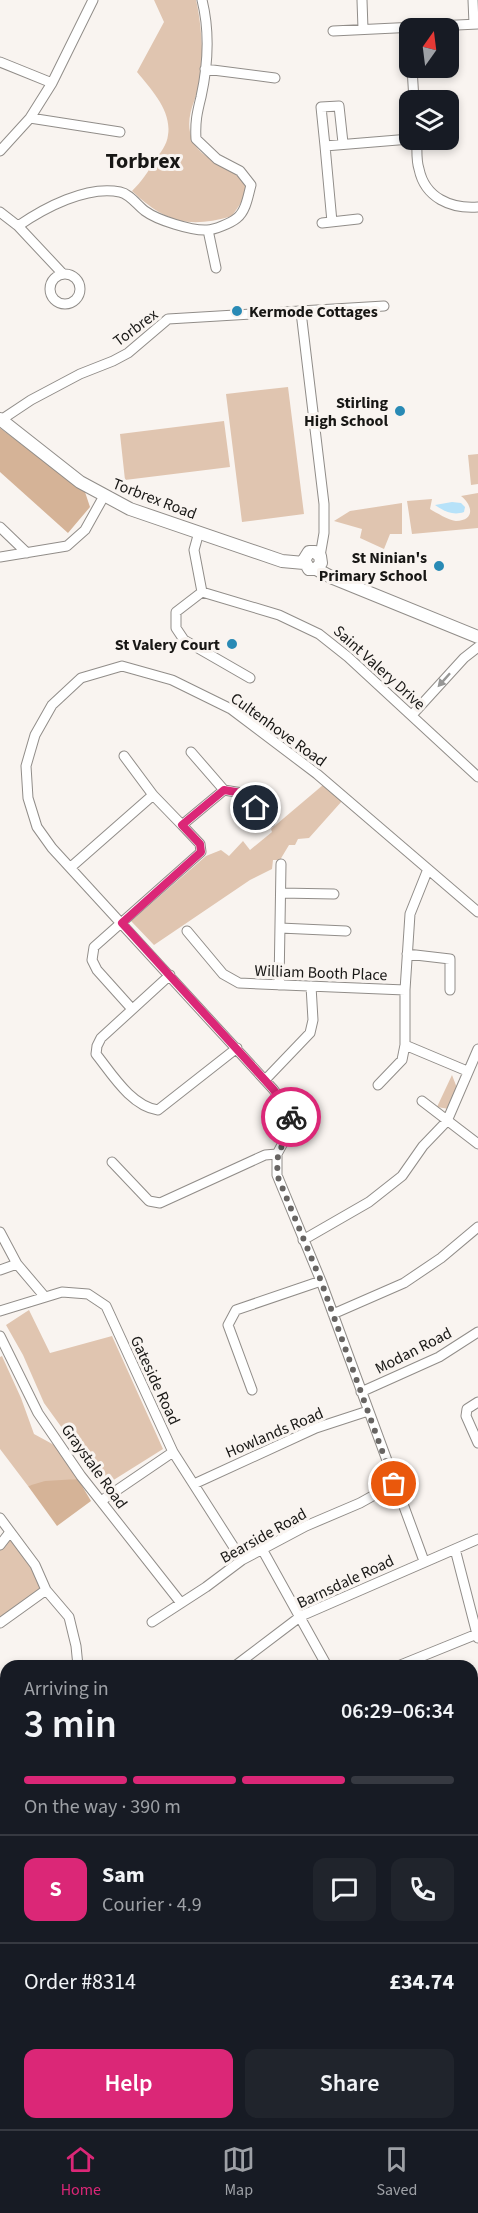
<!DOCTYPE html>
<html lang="en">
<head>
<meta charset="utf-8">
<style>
  body { margin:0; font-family:"Source Sans 3",sans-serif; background:#20242c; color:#f1f3f6; height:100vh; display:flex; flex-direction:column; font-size:22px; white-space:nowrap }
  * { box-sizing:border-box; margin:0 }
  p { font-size:20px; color:#9ea1a6 }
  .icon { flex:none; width:33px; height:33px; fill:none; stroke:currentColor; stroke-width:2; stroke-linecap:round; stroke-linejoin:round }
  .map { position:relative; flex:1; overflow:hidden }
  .side { position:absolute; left:0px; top:1660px; width:478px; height:470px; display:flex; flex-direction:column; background:#171b24; border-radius:18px 18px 0 0; box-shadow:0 3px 9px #0003 }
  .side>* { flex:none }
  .needle { width:39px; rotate:14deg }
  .fabs { position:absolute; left:399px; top:18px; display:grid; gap:12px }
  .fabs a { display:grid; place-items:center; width:60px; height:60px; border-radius:12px; background:#171b24; box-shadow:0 3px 9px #0003; font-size:30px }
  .pin { position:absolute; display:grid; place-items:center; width:51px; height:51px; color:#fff; margin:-26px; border:3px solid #fff; border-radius:50%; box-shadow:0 2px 6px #0007 }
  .courier { position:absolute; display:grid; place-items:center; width:60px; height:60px; margin:-30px; border:4px solid #db2777; border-radius:50%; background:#fff; color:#222; box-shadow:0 2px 8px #0007 }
  .summary em { font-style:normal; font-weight:600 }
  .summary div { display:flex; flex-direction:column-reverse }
  .summary { display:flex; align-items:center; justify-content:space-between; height:102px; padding:0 24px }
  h1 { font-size:39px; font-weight:600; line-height:45px }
  .bar { display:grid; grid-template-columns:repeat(4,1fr); gap:9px 6px; align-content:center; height:72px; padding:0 24px }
  .bar i { height:8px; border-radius:4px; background:#363941 }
  .bar .current { background:#db2777 }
  .bar p { grid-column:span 4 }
  .line { display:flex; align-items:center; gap:15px; padding:0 24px; border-top:2px solid #363941 }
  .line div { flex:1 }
  .round { display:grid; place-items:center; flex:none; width:63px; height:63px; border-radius:12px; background:#20242c }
  .primary-button { display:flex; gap:12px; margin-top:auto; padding:12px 24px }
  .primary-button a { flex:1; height:69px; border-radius:12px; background:#db2777; color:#fff; font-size:24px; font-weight:600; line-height:69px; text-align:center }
  .primary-button a+a { background:#20242c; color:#f1f3f6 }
  .dock { display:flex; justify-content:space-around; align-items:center; height:84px; border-top:2px solid #363941; background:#171b24; font-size:16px; color:#9ea1a6 }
  .dock a { display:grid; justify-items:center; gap:3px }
  .dock .current { color:#db2777 }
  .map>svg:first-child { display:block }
  .green { fill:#e0c5b0 }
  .forest { fill:#d5b397 }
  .water { fill:#b7e2f9 }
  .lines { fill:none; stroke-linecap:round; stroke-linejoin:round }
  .minor-casing { stroke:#918d89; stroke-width:11 }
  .tertiary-casing { stroke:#918d89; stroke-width:14 }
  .minor { stroke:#fff; stroke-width:9 }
  .tertiary { stroke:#fff; stroke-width:12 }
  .oneway { fill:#979796 }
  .done { stroke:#676462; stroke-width:6; stroke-dasharray:0 10.8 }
  .route { stroke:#db2777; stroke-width:8 }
  .poi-dot { fill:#298ab5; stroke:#f9f4f0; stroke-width:2 }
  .labels { text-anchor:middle; stroke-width:6; stroke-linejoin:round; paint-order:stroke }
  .poi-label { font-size:16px; font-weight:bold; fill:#181715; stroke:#f9f4f0; text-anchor:end }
  .street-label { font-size:16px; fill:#181715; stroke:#f9f4f0 }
  .district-label { font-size:22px; font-weight:bold; fill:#181715; stroke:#f9f4f0 }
</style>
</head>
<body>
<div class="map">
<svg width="478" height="2129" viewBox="0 0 478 2129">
  <rect width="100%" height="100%" fill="#f9f4f0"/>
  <path class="green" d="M154 0H196C201 21 204 57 201 78 198 96 186 113 190 132 195 162 230 161 243 181 245 184 246 190 247 194L232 216C188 229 165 222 132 191 142 181 148 172 155 160 160 153 167 145 168 135 172 111 151 89 137 72L164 22Z
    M288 387 304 514 242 522 226 394Z
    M224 421 230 467 125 480 120 434Z
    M478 454V484L471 485 468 455Z
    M478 493V528L412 534 407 501 432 499 430 509C435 512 450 521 456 521 475 521 473 505 461 496Z
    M402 503V534H390L384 549 360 538 362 529 334 521 350 511Z
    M323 785 342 801 309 838 298 839 295 845H289L280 860H273L272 869 250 880 154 945 131 921 206 856 221 850 229 856 243 841 250 850 272 832 271 829Z
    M452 1075 457 1088 449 1109 437 1107Z
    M29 1310 50 1353 112 1336 163 1449 104 1486 44 1403 23 1355 6 1325Z
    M2 1356 21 1398 34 1434 56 1446 78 1479 28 1486 0 1449V1357Z
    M11 1537 30 1563 43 1589 0 1617V1548Z
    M478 1828V2129H352L349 2124H472V1832Z"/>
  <path class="forest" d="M0 428 85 492 90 507 68 533 0 472Z
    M78 1479 91 1501 57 1526 28 1486 45 1481Z
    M478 1985V2048C471 2030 468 2002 478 1985Z"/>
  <path class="water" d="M452 502 461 503 465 507 464 512C453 516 444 511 435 505Z"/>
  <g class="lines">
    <defs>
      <path id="minor" d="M362 0 363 29
        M473 0 474 24
        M333 31 478 24
        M0 62 52 83
        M412 68 414 100
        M205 69 275 78
        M30 118 120 132
        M417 140C417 149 416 160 419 169 425 198 451 209 478 207
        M325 146 321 107 339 106 343 143
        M0 151 30 118 52 83 93 0
        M0 212 18 226 63 274
        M332 222 325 146 410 139
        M322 223 358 219
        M18 226C44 208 87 185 120 192 130 194 137 205 145 211 157 220 192 231 207 230 214 230 231 223 237 218 246 211 248 196 251 185L240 171 217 159 196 139C195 122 197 113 201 97 208 65 210 32 202 0
        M208 230 216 268
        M50 289a15 15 0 1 1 30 0a15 15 0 1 1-30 0Z
        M301 312 324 504V533L320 556
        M1 420 31 400 80 374 113 361 128 353 168 319 384 306
        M0 527 27 553
        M199 532 194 550 202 592 279 615 319 634 348 657 478 777
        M0 557 67 546 85 530 104 496
        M202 592 176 612V628L184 640 250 678
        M412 715 464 658 478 647
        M191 752 224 790 242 793 270 822
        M124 756 153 795 182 825 224 790
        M71 867 153 795
        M281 893 334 894
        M280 928 346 931
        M187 931 223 974 239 983 405 990
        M407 954 450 959V990
        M170 975 101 1038 97 1046 96 1054C112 1074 131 1106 158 1110L237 1048
        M279 985 281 864
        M132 1009 97 970 92 960 94 947 201 852 200 844 182 825
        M405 1045 467 1071
        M265 1080 310 1033 313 1020 311 986
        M378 1085 402 1060 405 1045V990L410 914 428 869
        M422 1101 478 1144
        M112 1162 149 1201 160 1203 265 1155 277 1154
        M0 1232 17 1264 45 1297
        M303 1240 369 1202 402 1176 423 1146 447 1121 478 1049
        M0 1270 17 1264
        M0 1311 62 1292 88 1294 106 1306 173 1452 242 1560
        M333 1314 404 1283 441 1258 478 1227
        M0 1336 38 1413 81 1476 181 1603
        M252 1390 228 1325 236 1310 321 1281
        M361 1392 439 1357 478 1332
        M478 1402 467 1409 466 1416 478 1443
        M194 1484 316 1428 368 1411
        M101 1501 173 1452
        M0 1518 35 1565 46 1590 69 1617 76 1646 78 1666
        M0 1545 10 1532
        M262 1549 327 1666
        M455 1549 478 1638
        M424 1561 321 1281 277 1175V1154L290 1130 292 1120 290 1112 273 1089 52 848 37 827 28 798 26 766 35 735 52 705 81 678 122 666 172 680 231 709 317 774 478 912
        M152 1622 206 1587 242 1560 306 1526 360 1503 394 1484
        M0 1623 46 1590
        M235 1666 301 1616 478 1539
        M398 1666 477 1634
        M0 1708 6 1706
        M0 1745 6 1756
        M0 1802 6 1798"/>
      <path id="tertiary" d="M0 419 80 482 130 509 282 561 304 563
        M316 569 321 563 320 556 315 552H309L304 560 309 569H316L333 578 478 637"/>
    </defs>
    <use href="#minor" class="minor-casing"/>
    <use href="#tertiary" class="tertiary-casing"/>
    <use href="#minor" class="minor"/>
    <use href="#tertiary" class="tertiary"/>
  </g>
  <defs><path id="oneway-solid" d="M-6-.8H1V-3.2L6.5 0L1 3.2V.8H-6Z" transform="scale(1.5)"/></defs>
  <use class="oneway" href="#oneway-solid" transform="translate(444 680) rotate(132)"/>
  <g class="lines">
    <path class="done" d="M291 1117 290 1130 278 1154 277 1175 321 1281 394 1484"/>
    <path class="route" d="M256 808 242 793 224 790 182 825 200 844 201 852 122 923 273 1089 290 1112 291 1117"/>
  </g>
  <g class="poi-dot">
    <circle cx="237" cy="311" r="6"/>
    <circle cx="400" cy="411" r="6"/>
    <circle cx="439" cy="566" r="6"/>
    <circle cx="232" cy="644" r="6"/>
  </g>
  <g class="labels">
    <g class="poi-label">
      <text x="249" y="317" text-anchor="start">Kermode Cottages</text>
      <text x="388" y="408">Stirling<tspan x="388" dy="18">High School</tspan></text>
      <text x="427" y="563">St Ninian's<tspan x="427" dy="18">Primary School</tspan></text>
      <text x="220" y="650">St Valery Court</text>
    </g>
    <g class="street-label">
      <text transform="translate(135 327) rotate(-37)" y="6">Torbrex</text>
      <text transform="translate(155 498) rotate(21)" y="6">Torbrex Road</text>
      <text transform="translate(380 667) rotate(42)" y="6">Saint Valery Drive</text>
      <text transform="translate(279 729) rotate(36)" y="6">Cultenhove Road</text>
      <text transform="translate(321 972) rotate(2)" y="6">William Booth Place</text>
      <text transform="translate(413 1350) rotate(-27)" y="6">Modan Road</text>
      <text transform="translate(156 1380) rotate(65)" y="6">Gateside Road</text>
      <text transform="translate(274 1432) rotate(-23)" y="6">Howlands Road</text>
      <text transform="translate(95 1466) rotate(54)" y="6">Graystale Road</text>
      <text transform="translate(263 1535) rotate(-29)" y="6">Bearside Road</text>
      <text transform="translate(345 1581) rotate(-25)" y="6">Barnsdale Road</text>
    </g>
    <g class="district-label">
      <text x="143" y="168">Torbrex</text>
    </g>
  </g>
</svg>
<div class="fabs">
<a><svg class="needle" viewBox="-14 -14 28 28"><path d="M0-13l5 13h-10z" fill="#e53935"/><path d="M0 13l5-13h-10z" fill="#9ea1a6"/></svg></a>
<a><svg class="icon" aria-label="layers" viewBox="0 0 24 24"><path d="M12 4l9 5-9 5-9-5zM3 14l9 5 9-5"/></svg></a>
</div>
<div class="pin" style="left:394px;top:1484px;background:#ea580c"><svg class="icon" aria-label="bag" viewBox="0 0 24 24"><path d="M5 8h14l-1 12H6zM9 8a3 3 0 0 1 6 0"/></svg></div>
<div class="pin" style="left:256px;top:808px;background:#1f2937"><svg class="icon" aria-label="home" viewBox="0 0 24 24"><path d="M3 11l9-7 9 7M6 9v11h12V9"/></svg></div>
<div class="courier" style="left:291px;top:1117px"><svg class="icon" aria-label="bike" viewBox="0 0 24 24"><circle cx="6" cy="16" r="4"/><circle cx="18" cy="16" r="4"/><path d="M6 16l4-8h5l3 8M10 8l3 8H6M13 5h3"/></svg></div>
<section class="side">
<div class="summary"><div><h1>3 min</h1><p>Arriving in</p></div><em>06:29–06:34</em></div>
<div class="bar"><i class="current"></i><i class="current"></i><i class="current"></i><i></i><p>On the way · 390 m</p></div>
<div class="line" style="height:108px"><b class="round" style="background:#db2777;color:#fff">S</b><div><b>Sam</b><p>Courier · 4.9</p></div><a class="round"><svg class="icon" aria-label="chat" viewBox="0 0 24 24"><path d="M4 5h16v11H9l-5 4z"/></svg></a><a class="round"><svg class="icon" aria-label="phone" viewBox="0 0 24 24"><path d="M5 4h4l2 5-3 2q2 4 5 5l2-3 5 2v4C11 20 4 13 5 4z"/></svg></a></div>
<div class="line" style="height:78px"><div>Order #8314</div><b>£34.74</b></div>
<div class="primary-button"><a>Help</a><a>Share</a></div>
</section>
</div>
<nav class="dock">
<a class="current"><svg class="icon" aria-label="home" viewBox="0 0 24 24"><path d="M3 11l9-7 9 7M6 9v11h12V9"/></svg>Home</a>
<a><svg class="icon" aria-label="map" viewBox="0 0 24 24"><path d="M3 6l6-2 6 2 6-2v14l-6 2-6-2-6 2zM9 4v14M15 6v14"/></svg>Map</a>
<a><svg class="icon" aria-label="saved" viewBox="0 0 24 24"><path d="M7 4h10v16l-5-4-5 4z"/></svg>Saved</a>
</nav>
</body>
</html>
